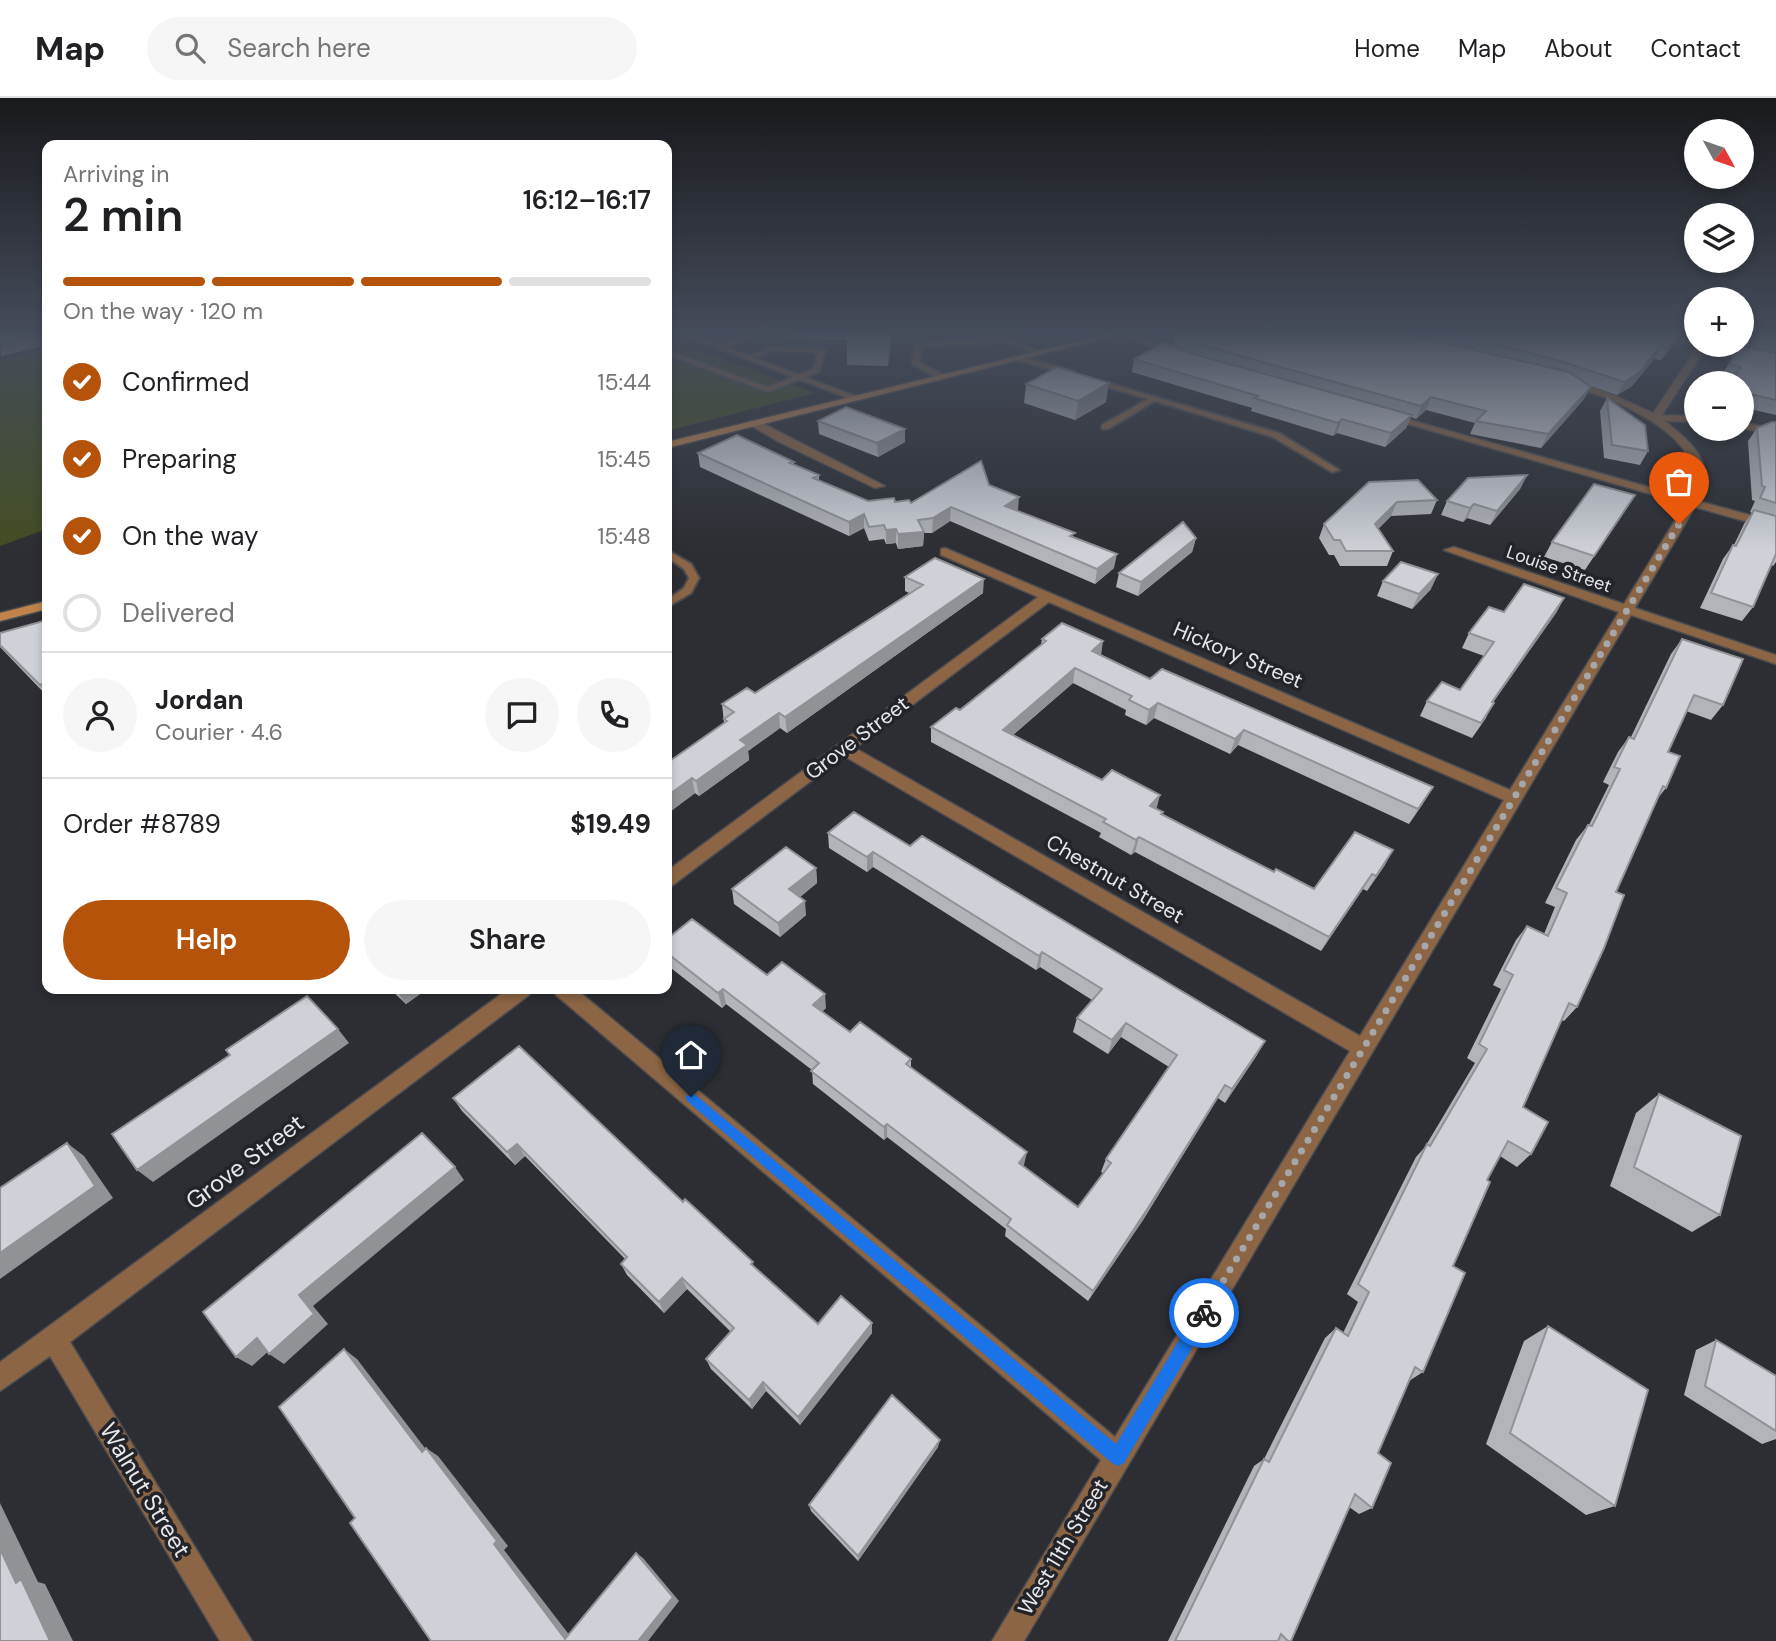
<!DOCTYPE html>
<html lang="en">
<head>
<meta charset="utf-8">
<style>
  body { margin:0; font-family:"DM Sans",sans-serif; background:#f6f6f6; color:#202124; height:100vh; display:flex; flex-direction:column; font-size:26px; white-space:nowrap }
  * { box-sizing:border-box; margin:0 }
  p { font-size:23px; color:#757577 }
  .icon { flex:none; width:38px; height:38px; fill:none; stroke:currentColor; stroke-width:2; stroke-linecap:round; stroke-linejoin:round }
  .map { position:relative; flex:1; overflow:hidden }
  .sheet { position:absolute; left:42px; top:42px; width:630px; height:854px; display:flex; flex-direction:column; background:#fff; border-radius:14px; box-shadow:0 4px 10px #0003 }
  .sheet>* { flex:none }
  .needle { width:46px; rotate:130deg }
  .fabs { position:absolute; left:1684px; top:21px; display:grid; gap:14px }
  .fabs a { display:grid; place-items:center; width:70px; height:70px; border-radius:50%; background:#fff; box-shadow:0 4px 10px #0003; font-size:35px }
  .pin { position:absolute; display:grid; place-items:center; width:60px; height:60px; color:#fff; margin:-72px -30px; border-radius:50% 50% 50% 0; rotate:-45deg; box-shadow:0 0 7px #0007 }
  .pin .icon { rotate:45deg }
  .courier { position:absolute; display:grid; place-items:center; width:70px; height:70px; margin:-35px; border:5px solid #1a73e8; border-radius:50%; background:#fff; color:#222; box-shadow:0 2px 9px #0007 }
  .summary em { font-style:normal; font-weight:600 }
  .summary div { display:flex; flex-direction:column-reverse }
  .summary { display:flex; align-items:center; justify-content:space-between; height:119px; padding:0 21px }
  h1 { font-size:46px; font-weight:600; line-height:52px }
  .bar { display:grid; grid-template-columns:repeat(4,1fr); gap:10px 7px; align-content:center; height:84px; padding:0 21px }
  .bar i { height:9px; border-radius:5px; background:#e0e0e0 }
  .bar .on { background:#b45309 }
  .bar p { grid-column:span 4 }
  .line { display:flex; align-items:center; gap:18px; padding:0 21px; border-top:2px solid #e0e0e0 }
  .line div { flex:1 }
  .round { display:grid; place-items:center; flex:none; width:74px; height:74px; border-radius:37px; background:#f6f6f6 }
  ol { padding:0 21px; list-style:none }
  li { display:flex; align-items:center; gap:21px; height:77px }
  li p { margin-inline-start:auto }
  li .icon { padding:7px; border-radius:50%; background:#b45309; color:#fff; stroke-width:4 }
  li:last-child { color:#757577 }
  li i { width:38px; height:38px; border:4px solid #e0e0e0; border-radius:50% }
  .action { display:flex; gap:14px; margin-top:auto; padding:14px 21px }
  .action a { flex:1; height:80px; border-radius:42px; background:#b45309; color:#fff; font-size:28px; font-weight:600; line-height:80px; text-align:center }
  .action a+a { background:#f6f6f6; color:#202124 }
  header { display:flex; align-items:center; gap:42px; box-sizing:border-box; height:98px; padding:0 35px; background:#fff; border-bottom:2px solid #e0e0e0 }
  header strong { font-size:33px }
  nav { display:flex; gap:38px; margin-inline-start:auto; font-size:24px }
  .search { width:490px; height:63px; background:#f6f6f6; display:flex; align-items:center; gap:18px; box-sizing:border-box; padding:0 24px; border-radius:38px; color:#757577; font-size:26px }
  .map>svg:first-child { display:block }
  .green { fill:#434d22 }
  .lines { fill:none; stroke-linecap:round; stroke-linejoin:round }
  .service-casing { stroke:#4a4c50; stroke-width:4 }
  .minor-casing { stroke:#4a4c50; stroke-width:3 }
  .secondary-casing { stroke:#4a4c50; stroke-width:3 }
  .service { fill:#8c6544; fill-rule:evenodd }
  .minor { fill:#8c6544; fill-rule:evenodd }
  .secondary { fill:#c0834b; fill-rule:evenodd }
  .wall { fill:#b1b4b9 }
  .shaded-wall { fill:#909296 }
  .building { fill:#ced1d7; stroke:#909296; stroke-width:2 }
  .route { fill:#1a73e8 }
  .done { stroke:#a5a7ab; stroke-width:7; stroke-dasharray:0 12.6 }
  .labels { text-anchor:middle; stroke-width:7; stroke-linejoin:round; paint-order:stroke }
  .far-street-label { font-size:18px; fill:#e6e8eb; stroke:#222429 }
  .street-label { font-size:21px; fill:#e6e8eb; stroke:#222429 }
  .near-street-label { font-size:24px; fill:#e6e8eb; stroke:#222429 }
</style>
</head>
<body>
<header>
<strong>Map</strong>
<div class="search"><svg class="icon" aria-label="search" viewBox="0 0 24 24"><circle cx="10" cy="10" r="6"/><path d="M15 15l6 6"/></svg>Search here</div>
<nav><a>Home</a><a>Map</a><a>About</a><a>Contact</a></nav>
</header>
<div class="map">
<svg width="1776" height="1543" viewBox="0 0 1776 1543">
  <rect width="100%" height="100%" fill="#2c2e33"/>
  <path class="green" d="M667 241 815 295 667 333Z
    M47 250V431L0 448V263Z"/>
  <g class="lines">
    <defs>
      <path id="service" d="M747 236H757L723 251 716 249Z
        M1005 240 1045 255 1038 257 1004 244 921 249 920 265 943 277 944 279 940 281 912 266 915 245Z
        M769 249 822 250 826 252 819 274 768 294 667 257V253H670L768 289 813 271 818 254 770 253 752 262 745 260Z
        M1018 258 1074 273 1075 275 1071 277 1015 262 1014 260Z
        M1087 279 1279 335 1339 372 1332 374 1273 339 1155 303 1108 331H1102V327L1148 301 1087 283Z
        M667 452 691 466 699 480 691 495 667 509V502L684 490 689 480 684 471 667 459Z"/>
      <path id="minor" d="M680 236H692L858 299 850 301Z
        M1122 236H1134L1182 258 1174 260Z
        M1647 236H1663L1696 243V247H1712L1776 260V266L1705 251 1662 317 1696 318V324L1665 323C1694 347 1716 364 1698 403L1776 424V432L1695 409 1635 510 1776 557V566L1631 517 1024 1543H992L1101 1362 556 897 553 891H576L1115 1339 1350 953 844 658 673 787 667 789V773L1038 499 941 457V451L945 450 1510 692 1619 514 1444 452 1454 449 1624 506 1685 406 1380 318 1389 316 1688 400C1714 348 1637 312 1598 297 1586 293 1572 290 1562 283L1567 280 1607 294 1653 315 1698 248ZM1049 504 1504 702 1360 938 855 650Z
        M750 323H758L885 388 875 390 779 344 750 327Z
        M1741 324 1776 331V337L1741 330Z
        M508 891H532L529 897 70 1244 252 1543H220L50 1258 0 1293V1264Z"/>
      <path id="secondary" d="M1108 236H1123L667 350V344Z
        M47 503V511L0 523V515Z"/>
    </defs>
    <use href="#service" class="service-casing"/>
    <use href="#minor" class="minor-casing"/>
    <use href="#secondary" class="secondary-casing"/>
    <use href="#service" class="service"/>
    <use href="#minor" class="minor"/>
    <use href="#secondary" class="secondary"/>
  </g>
  <path class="wall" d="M790 236H892L888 268 847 267V242L790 241Z
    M1177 236H1682L1679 237 1675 245 1661 262 1654 261 1632 288 1617 297 1588 287 1584 301 1541 350 1470 336 1475 325 1426 312 1416 321 1411 319 1406 330 1385 349 1337 335 1333 338 1251 313 1252 310 1132 274 1134 261 1173 248 1175 237Z
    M1748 236H1776V317L1741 309V285L1733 281 1721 278Z
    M1026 286 1106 304 1075 322 1024 305Z
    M1607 300 1648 353 1640 367 1604 360 1600 313Z
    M818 323 905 344 878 359 819 336Z
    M1776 324V464L1773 468 1771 467 1753 509 1742 523 1700 510 1723 461 1733 447H1734L1744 426 1752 415 1750 414 1755 403 1752 402 1748 343 1757 330Z
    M698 355 794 364V367L819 377V383L868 403 911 405 989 387 1018 413 1074 439 1114 470 1095 486 950 423 932 435H924L923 448 898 451 896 445 886 446 884 441 869 443 864 430 849 438 700 369Z
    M1527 377 1520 391 1490 427 1467 420 1463 424 1441 417 1447 403Z
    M1369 384 1437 402 1431 416 1391 418 1378 431 1393 453 1387 468H1340L1334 457H1329L1319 440 1324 426Z
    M1635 397 1585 472 1544 459 1552 444Z
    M1196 440 1192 454 1138 498 1116 489 1119 475Z
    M905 479 983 495 787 635 780 630 748 653 749 662 699 698 695 695 667 716 724 625 722 606 755 595 909 495 905 493Z
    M1383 483 1431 491 1412 511 1377 498Z
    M1564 500 1556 515 1493 604 1486 620 1472 640 1420 618 1427 603 1460 592 1484 558 1462 550 1469 535 1504 514Z
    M47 522V598L0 549V535Z
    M1042 541 1101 558 1424 704 1409 726 1238 647 1230 656 1154 620 1146 627 1125 617 1126 612 1073 585 1013 637 1163 714 1162 717 1274 774 1314 791 1385 767 1367 793 1363 791 1321 853 1135 754 1131 757 1099 739 1101 735 931 644V629L960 612 1041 547Z
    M1682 541 1723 607 1711 622 1686 613 1668 654 1666 690 1658 700 1616 794 1577 909 1564 923 1561 922 1523 1009 1531 1056 1517 1069 1500 1058 1487 1082 1453 1168 1423 1274 1409 1283 1378 1355 1372 1410 1359 1416 1349 1409 1291 1543H1168L1254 1368 1264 1361 1325 1240 1336 1230 1343 1235 1358 1204 1347 1196 1416 1059 1425 1049 1475 965 1467 960 1501 891 1493 887 1516 842 1527 828 1544 836 1555 809 1545 805 1576 742 1588 727H1589L1609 687 1603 684 1618 654 1629 639H1631L1671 556Z
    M854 714 1257 957 1225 1005 1218 1000 1143 1122 1088 1203 1005 1138 1006 1131 887 1039 884 1042 813 986 812 972 726 906 722 910 667 867V841L767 877 826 910 822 913 850 934 911 961V969L1024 1067 1023 1068 1078 1109 1103 1075 1101 1074 1106 1061 1169 969 1121 939 1108 956 1073 934 1077 920 1092 902 1040 869 1036 872 873 769 867 774 829 750 828 735Z
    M816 770 817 785 800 799 806 817 780 839 734 806 732 791Z
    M390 891H427L406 906Z
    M1659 996 1720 1117 1692 1134 1610 1088 1636 1015Z
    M453 1000 683 1104 818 1226 872 1235 800 1327 766 1293 752 1311 711 1271 706 1261 731 1234 687 1191 664 1215 627 1177 621 1166 625 1161 525 1058 515 1067 462 1013Z
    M1548 1228 1615 1408 1586 1417 1486 1346 1524 1243Z
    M1716 1242 1776 1278V1341L1762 1346 1684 1297 1696 1252Z
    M938 1349 858 1463 811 1413 809 1407Z"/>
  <path class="shaded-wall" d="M33 236H47V247L1 258 0 244Z
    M889 236H892L888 268V240Z
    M1680 236 1675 245 1661 262 1668 250Z
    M1661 248 1654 261 1632 288 1617 297 1624 284Z
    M1109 285 1106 304 1075 322 1078 303Z
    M1591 289 1584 301 1541 350 1548 336Z
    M1431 299 1426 312 1416 321 1421 308Z
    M1412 317 1406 330 1385 349 1391 335Z
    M1342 321 1337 335 1333 338 1338 325Z
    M905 331V344L878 359 877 345Z
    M1527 377 1520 391 1490 427 1497 413Z
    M1019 399 1018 413 1005 408Z
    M1397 404 1391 418 1369 440 1375 426Z
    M1474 406 1467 420 1463 424 1470 410Z
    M951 409 950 423 932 435 933 420Z
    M864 416V430L849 438V424Z
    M896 431V445L886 446V432Z
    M924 434 923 448 898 451V436Z
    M1196 440 1192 454 1138 498 1141 484Z
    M1117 456 1114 470 1095 486 1097 471Z
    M1438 476 1431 491 1412 511 1419 496Z
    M984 481 983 495 787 635 785 619Z
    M1564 500 1556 515 1483 619 1492 604Z
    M1103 543 1101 558 1092 553Z
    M1075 570 1073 585 1001 647 1003 632Z
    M47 584V597L40 587Z
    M1158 605 1154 620 1146 627 1149 612Z
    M779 615 780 630 748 653 749 662 699 698 696 683 740 642Z
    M1244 632 1238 647 1230 656 1235 641Z
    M692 680 695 695 667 716V698Z
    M1433 689 1424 704 1409 726 1418 711Z
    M1160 697 1156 713 1150 708Z
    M1139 739 1135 754 1131 757 1136 742Z
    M1393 752 1385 767 1367 793 1376 778Z
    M873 754V769L867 774V759Z
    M816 770 817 785 791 806 789 791Z
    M1372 776 1363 791 1321 853 1329 839Z
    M805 803 806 817 780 839 778 825Z
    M1042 854 1040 869 1036 872 1039 858Z
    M398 891H427L406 906 396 892Z
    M723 891 726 906 722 910 718 895Z
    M825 896 826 910 815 921 813 907Z
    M1126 925 1121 939 1108 956 1112 942Z
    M338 931 349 945 153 1084 137 1072Z
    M1265 943 1257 957 1225 1005 1232 991Z
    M1225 987 1218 1000 1143 1122 1088 1203 1093 1193Z
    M887 1026V1039L884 1042V1029Z
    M67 1045 84 1058 113 1100 0 1181V1155Z
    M517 1046 525 1058 515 1067 507 1054Z
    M1027 1054 1024 1067 1016 1077 1019 1065Z
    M455 1069 464 1082 313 1208 328 1226 284 1266 269 1256 299 1197Z
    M682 1180 687 1191 664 1215 659 1204Z
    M872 1225V1235L800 1327 798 1319Z
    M257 1240 272 1250 252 1268 236 1259Z
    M344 1251 357 1261 434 1362 422 1354Z
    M763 1284 766 1293 752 1311 749 1302Z
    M940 1342 938 1349 858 1463V1458Z
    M426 1350 438 1358 508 1448 504 1452 574 1543 565 1541 494 1446Z
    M0 1405 38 1484 45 1486 73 1543H50L16 1485 0 1451Z
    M636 1455 643 1460 679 1503 648 1543H638Z"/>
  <path class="building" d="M0 236H33L0 244Z
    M847 236H889L888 240H847Z
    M1177 236H1406L1569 274 1591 289 1548 336 1476 323 1486 313 1431 299 1421 308 1198 246 1175 237Z
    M1457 236H1679L1668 250 1661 248 1639 275 1624 284 1564 264Z
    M1748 236H1776V244L1747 238Z
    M1164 244 1190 255 1412 317 1391 335 1342 321 1338 325 1254 300 1258 298 1134 261Z
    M1741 247 1776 255V302L1741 294V285H1730L1741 269 1729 266Z
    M1057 269 1109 285 1078 303 1026 286Z
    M1607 300 1645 327 1648 353 1612 347Z
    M846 309 905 331 877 345 818 323Z
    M1772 324H1776V405L1760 400 1765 389 1762 388 1757 330Z
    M737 337 794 364 790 365 819 377 813 380 868 403 894 400 895 404 909 402 911 405 981 363 989 387 1019 399 1005 408 1075 435 1070 438 1117 456 1097 471 951 409 933 420 918 422 924 434 898 436 896 431 886 432 884 427 869 429 864 416 849 424 698 355Z
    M1527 377 1497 413 1474 406 1470 410 1447 403 1468 380Z
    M1418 382 1437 402 1397 404 1375 426 1393 453H1346L1340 442H1334L1324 426 1369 384Z
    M1594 386 1635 397 1594 458 1552 444Z
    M1754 412 1776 418V456L1753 509 1711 495 1733 447 1736 448Z
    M1183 424 1196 440 1141 484 1119 475Z
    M935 460 984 481 785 619 779 615 740 642 747 647 696 683 692 680 667 698V665L727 623 724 621 734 614 722 606 747 590 755 595 923 487 905 479Z
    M1401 464 1438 476 1419 496 1383 483Z
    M1524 486 1564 500 1492 604 1494 605 1481 625 1427 603 1442 584 1460 592 1494 544 1469 535 1489 509 1504 514Z
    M47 522V584L40 587 0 547V535Z
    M1062 525 1103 543 1092 553 1150 581 1162 571 1433 689 1418 711 1244 632 1235 641 1158 605 1149 612 1129 602 1132 598 1075 570 1003 632 1102 682 1112 672 1160 697 1150 708 1163 714 1161 716 1274 774 1276 771 1314 791 1355 734 1393 752 1376 778 1372 776 1329 839 1139 739 1136 742 1103 724 1106 721 931 629 956 610 960 612 1046 543 1042 541Z
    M1682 541 1743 561 1723 607 1694 597 1668 654 1680 658 1666 690 1663 688 1616 794 1624 797 1604 850 1577 909 1569 905 1523 1009 1548 1024 1531 1056 1508 1043 1487 1082 1490 1084 1453 1168 1465 1175 1423 1274 1415 1269 1378 1355 1391 1365 1372 1410 1355 1396 1291 1543H1288L1281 1536 1278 1543H1175L1264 1361 1269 1364 1336 1230 1348 1238 1369 1194 1358 1186 1427 1046 1430 1048 1487 951 1479 946 1513 877 1504 872 1527 828 1548 838 1567 795 1556 790 1588 727 1592 728 1620 671 1614 669 1629 639 1634 641Z
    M854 714 910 748 922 738 1265 943 1232 991 1225 987 1148 1110 1093 1193 1007 1127 1011 1121 887 1026 884 1029 811 973 819 965 723 891 718 895 667 855V841L692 821 767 877 782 864 825 896 813 907 850 934 860 924 911 961 906 966 1027 1054 1019 1065 1078 1109 1111 1065 1106 1061 1177 957 1126 925 1112 942 1077 920 1102 891 1042 854 1039 858 873 754 867 759 828 735Z
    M786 749 816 770 789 791 805 803 778 825 732 791Z
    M307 898 338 931 137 1072 112 1036 230 957 226 952Z
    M519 948 683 1104 685 1101 753 1164 751 1166 818 1226 841 1198 872 1225 798 1319 763 1284 749 1302 706 1261 734 1230 682 1180 659 1204 621 1166 627 1159 517 1046 507 1054 453 1000Z
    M1659 996 1741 1038 1720 1117 1634 1069Z
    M422 1035 455 1069 299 1197 314 1216 269 1256 257 1240 236 1259 203 1214Z
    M67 1045 95 1088 0 1155V1090Z
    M1548 1228 1648 1292 1615 1408 1510 1335Z
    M1716 1242 1776 1278V1333L1705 1288Z
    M344 1251 422 1354 426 1350 497 1443 494 1446 565 1541 636 1455 673 1499 638 1543H431L350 1425 355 1420 279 1309Z
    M892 1297 940 1342 858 1458 809 1407Z
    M0 1451 16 1485 21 1481 50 1543H0Z"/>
  <linearGradient id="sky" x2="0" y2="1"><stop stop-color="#18191c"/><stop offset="0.52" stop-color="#454c5b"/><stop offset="1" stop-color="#454c5b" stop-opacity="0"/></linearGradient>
  <rect width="1776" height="452" fill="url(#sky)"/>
  <path class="route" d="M691 993 1116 1346 1199 1209 1204 1207 1210 1209 1212 1215 1210 1220 1124 1365 1118 1368 1112 1365 687 1003 685 999Z"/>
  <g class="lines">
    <path class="done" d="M1204 1215 1679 426"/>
  </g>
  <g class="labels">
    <g class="far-street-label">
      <text transform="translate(1559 471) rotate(19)" y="6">Louise Street</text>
    </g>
    <g class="street-label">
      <text transform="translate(1238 557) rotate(23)" y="7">Hickory Street</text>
      <text transform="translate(857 640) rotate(-37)" y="7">Grove Street</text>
      <text transform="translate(1115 781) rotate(30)" y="7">Chestnut Street</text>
      <text transform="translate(1063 1449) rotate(-59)" y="7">West 11th Street</text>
    </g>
    <g class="near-street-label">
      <text transform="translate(245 1064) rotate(-37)" y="8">Grove Street</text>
      <text transform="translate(145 1392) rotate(59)" y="8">Walnut Street</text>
    </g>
  </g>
</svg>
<div class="fabs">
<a><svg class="needle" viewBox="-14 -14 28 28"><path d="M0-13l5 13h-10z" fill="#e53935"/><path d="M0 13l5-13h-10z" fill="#757577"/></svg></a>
<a><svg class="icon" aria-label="layers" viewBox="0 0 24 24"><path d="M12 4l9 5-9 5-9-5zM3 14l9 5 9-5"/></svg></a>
<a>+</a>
<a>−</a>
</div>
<div class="pin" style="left:1679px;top:426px;background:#ea580c"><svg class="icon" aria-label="bag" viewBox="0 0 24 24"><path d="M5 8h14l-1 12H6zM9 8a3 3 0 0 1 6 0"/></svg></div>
<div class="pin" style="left:691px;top:999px;background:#1f2937"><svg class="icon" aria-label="home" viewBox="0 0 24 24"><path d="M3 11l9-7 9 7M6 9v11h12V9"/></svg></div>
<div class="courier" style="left:1204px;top:1215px"><svg class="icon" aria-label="bike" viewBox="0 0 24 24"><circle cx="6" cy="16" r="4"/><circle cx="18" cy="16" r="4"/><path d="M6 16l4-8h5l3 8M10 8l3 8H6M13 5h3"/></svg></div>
<section class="sheet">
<div class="summary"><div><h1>2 min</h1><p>Arriving in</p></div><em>16:12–16:17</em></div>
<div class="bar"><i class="on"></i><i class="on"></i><i class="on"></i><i></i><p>On the way · 120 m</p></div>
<ol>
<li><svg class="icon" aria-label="check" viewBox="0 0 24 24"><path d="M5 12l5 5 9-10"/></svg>Confirmed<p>15:44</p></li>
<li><svg class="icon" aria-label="check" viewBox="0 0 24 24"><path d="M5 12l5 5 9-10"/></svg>Preparing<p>15:45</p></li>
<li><svg class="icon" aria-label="check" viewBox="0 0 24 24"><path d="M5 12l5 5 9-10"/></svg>On the way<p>15:48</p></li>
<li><i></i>Delivered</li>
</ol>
<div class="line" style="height:126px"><a class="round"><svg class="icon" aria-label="person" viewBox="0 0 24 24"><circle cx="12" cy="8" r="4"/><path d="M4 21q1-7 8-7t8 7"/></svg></a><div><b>Jordan</b><p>Courier · 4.6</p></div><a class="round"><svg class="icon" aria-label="chat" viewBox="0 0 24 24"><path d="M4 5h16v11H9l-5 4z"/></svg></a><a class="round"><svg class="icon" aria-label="phone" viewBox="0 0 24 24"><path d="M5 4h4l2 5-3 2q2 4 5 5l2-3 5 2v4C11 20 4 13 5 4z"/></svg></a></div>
<div class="line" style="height:91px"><div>Order #8789</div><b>$19.49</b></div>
<div class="action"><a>Help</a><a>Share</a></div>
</section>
</div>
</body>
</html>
